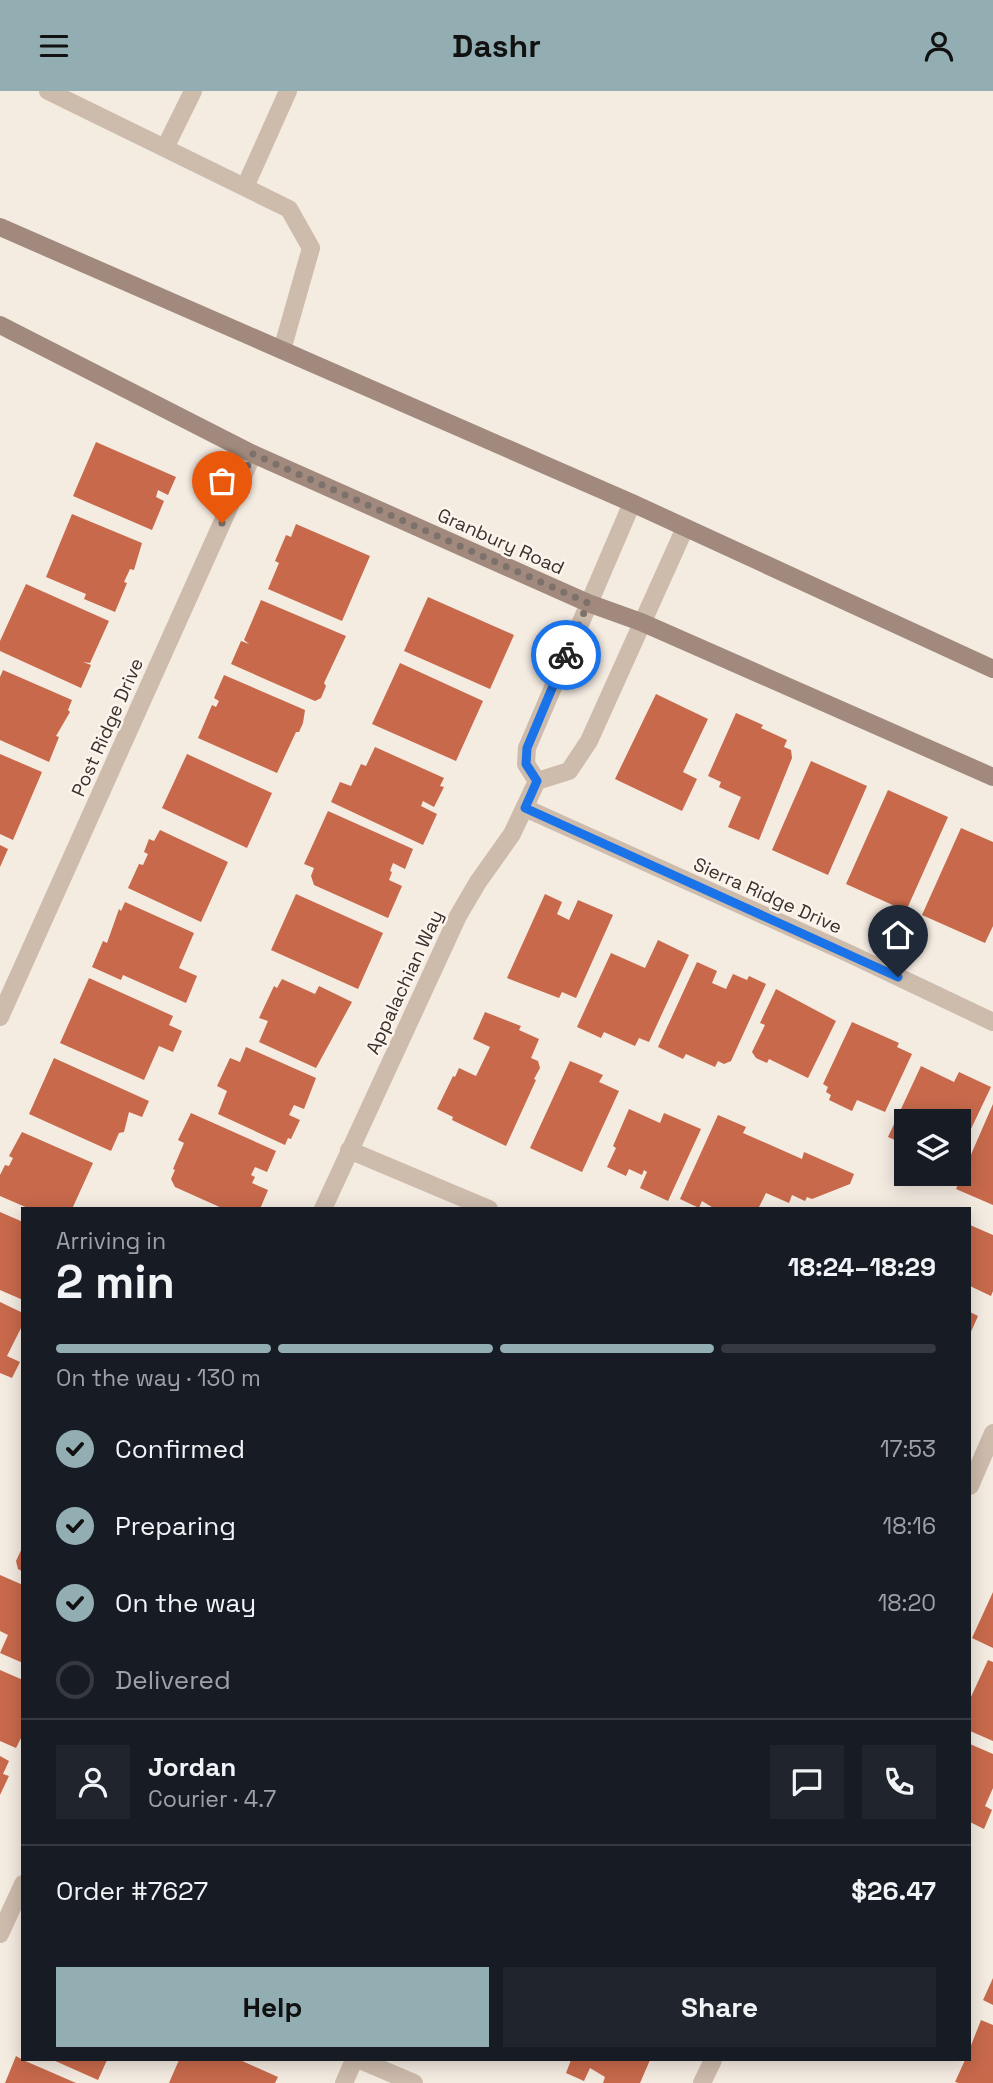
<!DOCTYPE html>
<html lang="en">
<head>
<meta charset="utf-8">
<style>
  body { margin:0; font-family:"Space Grotesk",sans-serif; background:#20242c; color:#f1f3f6; height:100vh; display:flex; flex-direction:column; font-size:26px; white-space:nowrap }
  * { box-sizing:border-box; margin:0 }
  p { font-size:23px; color:#9ea1a6 }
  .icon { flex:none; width:38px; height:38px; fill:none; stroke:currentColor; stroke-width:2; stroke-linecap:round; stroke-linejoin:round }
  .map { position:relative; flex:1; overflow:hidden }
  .side { position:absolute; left:21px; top:1116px; width:950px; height:854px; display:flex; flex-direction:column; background:#171b24; border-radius:0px; box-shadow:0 4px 18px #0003 }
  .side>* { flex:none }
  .tools { position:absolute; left:894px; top:1018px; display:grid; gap:14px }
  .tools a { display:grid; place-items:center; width:77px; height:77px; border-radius:0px; background:#171b24; box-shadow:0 4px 18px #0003; font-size:35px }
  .pin { position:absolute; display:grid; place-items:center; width:60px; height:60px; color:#fff; margin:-72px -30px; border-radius:50% 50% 50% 0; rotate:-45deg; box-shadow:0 0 7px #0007 }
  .pin .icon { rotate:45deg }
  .courier { position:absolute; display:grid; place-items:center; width:70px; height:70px; margin:-35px; border:5px solid #1a73e8; border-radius:50%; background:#fff; color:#222; box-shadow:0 2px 9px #0007 }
  .summary em { font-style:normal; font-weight:700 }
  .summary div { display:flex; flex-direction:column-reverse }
  .summary { display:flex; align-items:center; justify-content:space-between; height:119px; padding:0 35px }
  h1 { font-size:46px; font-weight:700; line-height:52px }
  .bar { display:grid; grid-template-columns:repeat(4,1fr); gap:10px 7px; align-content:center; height:84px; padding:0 35px }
  .bar i { height:9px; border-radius:5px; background:#363941 }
  .bar .current { background:#92aeb2 }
  .bar p { grid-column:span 4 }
  .line { display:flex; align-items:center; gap:18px; padding:0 35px; border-top:2px solid #363941 }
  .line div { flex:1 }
  .round { display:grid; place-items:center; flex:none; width:74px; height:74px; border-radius:0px; background:#20242c }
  ol { padding:0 35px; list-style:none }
  li { display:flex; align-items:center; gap:21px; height:77px }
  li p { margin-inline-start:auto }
  li .icon { padding:7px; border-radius:50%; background:#92aeb2; color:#111; stroke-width:4 }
  li:last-child { color:#9ea1a6 }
  li i { width:38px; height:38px; border:4px solid #363941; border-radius:50% }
  .action { display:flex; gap:14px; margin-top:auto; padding:14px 35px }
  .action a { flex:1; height:80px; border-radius:0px; background:#92aeb2; color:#111; font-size:28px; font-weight:700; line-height:80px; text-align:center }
  .action a+a { background:#20242c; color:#f1f3f6 }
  header { display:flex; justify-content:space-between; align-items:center; height:91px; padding:0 35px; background:#92aeb2; color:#111; font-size:32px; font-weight:700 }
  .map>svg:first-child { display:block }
  .building { fill:#c8694b }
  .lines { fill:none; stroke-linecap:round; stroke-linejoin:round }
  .lane { stroke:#cdbbac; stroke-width:18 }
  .street { stroke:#cdbbac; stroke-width:18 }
  .secondary { stroke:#a18a7d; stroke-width:18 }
  .done { stroke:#7c716b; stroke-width:7; stroke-dasharray:0 12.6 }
  .route { stroke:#1a73e8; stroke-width:9 }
  .labels { text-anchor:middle; stroke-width:5; stroke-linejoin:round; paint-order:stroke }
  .street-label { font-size:19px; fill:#3b302b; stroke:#fbf5ee }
</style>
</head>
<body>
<header><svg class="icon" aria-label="menu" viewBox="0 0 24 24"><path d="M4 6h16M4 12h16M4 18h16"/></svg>Dashr<svg class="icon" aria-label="person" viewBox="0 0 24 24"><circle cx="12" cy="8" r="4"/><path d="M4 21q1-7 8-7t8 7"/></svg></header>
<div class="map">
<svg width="993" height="1992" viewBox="0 0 993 1992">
  <rect width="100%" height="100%" fill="#f4ebe1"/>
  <path class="building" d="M96 351 176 386 168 404 158 399 156 406 164 410 152 439 73 405Z
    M72 423 142 452 134 479 130 478 124 491 127 492 115 521 84 508 86 503 46 486Z
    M296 433 370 465 342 530 268 498 279 472 275 470 286 444 291 446Z
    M26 493 109 530 90 572 83 571 91 574 81 597 0 560V550Z
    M428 506 514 544 490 598 404 560Z
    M261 509 346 545 324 592 326 595 321 607 315 610 231 573 241 550 249 553 244 549Z
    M400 572 483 610 456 670 372 633Z
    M3 579 72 609 68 619 70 621 56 645 59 646 49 671 0 649V586Z
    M224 584 305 619 303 632 299 641H296L277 682 198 647 212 614 216 616 219 610 214 607Z
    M656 603 708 628 683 681 697 688 682 720 615 688Z
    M736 622 763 634 761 637 787 649 784 656 791 659 792 667 759 749 728 736 741 706 719 696 721 691 708 685Z
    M375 656 444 687 440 695 444 696 434 716 423 710 421 715 437 723 423 754 331 711 340 691 351 695 361 673 366 675Z
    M0 663 42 681 13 749 0 743Z
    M187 663 272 702 247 757 162 717Z
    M811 670 867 695 828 784 772 759Z
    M888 699 948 726 906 820 846 793Z
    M328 720 413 758 405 778 393 772 390 780 392 781 389 789 402 795 388 827 314 794 311 785 314 777 304 773Z
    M961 737 993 751V835L985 852 922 824Z
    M160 739 228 771 201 831 128 797 139 773 143 774 148 763 144 761 149 748 154 750Z
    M0 754 8 758 0 776Z
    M296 803 383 842 358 898 271 859Z
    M545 803 562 811 557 823 569 829 578 809 613 824 576 907 562 901 559 907 507 887Z
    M125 811 194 842 179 877 197 885 186 912 123 884 121 889 92 876 103 850 107 852 119 818 121 820Z
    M658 849 689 864 649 951 639 947 635 955 604 941 601 947 577 936 611 862 645 877Z
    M697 871 717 880 712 892 726 898 733 883 747 889 749 885 766 893 731 970 724 973 718 970 715 976 686 963 683 968 658 956Z
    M89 887 173 925 169 934 182 940 173 961 159 955 144 989 60 952Z
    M282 888 315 903 319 895 352 911 316 977 259 951 268 930 259 927 274 895 277 897Z
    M776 898 836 930 808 987 769 968 767 972 756 967 752 961 765 934 760 932Z
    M485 921 521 935 519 939 539 948 531 967 538 970 540 977 534 988 536 989 506 1055 452 1029 453 1026 437 1018 453 985 455 986 459 977 476 985 490 956 473 948Z
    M852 931 899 952 897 956 912 963 885 1021 857 1009 852 1020 829 1009 831 1004 826 1001 828 996 823 993Z
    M246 956 316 987 304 1018 294 1014 289 1024 300 1029 291 1048 288 1047 285 1054 218 1023 227 1000 217 995 230 967 240 971Z
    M54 967 149 1010 142 1026 129 1021 124 1041 119 1042 111 1060 29 1023Z
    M570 970 603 984 599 991 619 1000 582 1081 530 1057Z
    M921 975 954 991 959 981 991 996 959 1063V1031H906V1054L888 1046Z
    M993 1013V1114L956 1098Z
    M629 1018 660 1032 664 1022 701 1038 668 1110 640 1097 647 1081 644 1079 642 1084 629 1078 626 1085 607 1076 616 1057 613 1055Z
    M191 1022 276 1060 267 1081 255 1076 251 1084 255 1086 252 1092 268 1099 260 1118H224L175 1096 171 1088 175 1079 173 1078 184 1052 178 1049Z
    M718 1024 746 1036 743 1042 802 1068 804 1061 854 1083 850 1093 812 1108 807 1106 805 1110 792 1104 789 1112 766 1102 758 1118H715L702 1110 699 1117 680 1108Z
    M22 1041 93 1072 72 1118H30L0 1105V1084L5 1074 9 1075 13 1067 9 1065Z
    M0 1121 23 1131V1209L0 1199Z
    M970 1134 993 1144V1200L991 1205 970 1195Z
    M0 1211 23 1222V1233L7 1265 20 1271 12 1287 0 1282Z
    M970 1221 978 1225 970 1243Z
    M23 1455V1481L18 1478 16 1470Z
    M0 1484 23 1494V1572L0 1562 8 1544 0 1540Z
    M993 1501V1557L972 1547Z
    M988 1569 993 1571V1650L970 1640V1608Z
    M0 1579 23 1589V1643L16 1657 0 1650Z
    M970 1653 993 1663V1697L985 1715 992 1719 984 1738 970 1731Z
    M0 1665 9 1670 3 1683 9 1685 0 1704Z
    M993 1887V1914L983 1909Z
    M981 1929 993 1934V1992H959L955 1991 965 1969H970V1957Z
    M16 1965 23 1969 76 1992H5Z
    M53 1969H107L98 1989Z
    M179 1969H240L278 1986 275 1992H169Z
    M571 1969H650L640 1992H603L605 1986 590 1977 584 1990 566 1982Z"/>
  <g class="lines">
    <path class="lane" d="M48 0 289 118 311 157 282 259
      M165 57 193 0
      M245 96 288 0"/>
    <path class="street" d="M537 690 526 673 527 657 632 412
      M525 717 850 863 993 931
      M0 926 253 363
      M349 1059 489 1118
      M323 1118 458 825 478 791 512 743 537 690 569 680 589 650 685 437
      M970 1395 993 1342
      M0 1843 23 1793
      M360 1969 414 1992
      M344 1992 354 1969
      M702 1992 713 1969"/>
    <path class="secondary" d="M0 136 632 412 993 578
      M0 234 253 363 588 512 641 531 993 686"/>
  </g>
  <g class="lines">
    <path class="done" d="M222 432 253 363 588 512 566 564"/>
    <path class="route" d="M566 564 527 657 526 673 537 690 525 717 898 886"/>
  </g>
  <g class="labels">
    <g class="street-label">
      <text transform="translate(501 450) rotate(24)" y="7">Granbury Road</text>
      <text transform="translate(107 636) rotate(-66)" y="7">Post Ridge Drive</text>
      <text transform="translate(768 804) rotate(24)" y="7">Sierra Ridge Drive</text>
      <text transform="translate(404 891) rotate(-65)" y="7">Appalachian Way</text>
    </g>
  </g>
</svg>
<div class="tools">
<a><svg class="icon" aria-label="layers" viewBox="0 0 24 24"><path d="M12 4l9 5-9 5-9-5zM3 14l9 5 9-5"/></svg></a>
</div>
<div class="pin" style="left:222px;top:432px;background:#ea580c"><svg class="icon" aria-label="bag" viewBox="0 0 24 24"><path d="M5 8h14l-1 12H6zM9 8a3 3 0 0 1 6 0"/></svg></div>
<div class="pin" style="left:898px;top:886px;background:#1f2937"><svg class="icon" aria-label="home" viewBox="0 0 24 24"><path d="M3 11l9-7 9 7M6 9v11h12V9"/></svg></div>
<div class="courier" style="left:566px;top:564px"><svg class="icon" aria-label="bike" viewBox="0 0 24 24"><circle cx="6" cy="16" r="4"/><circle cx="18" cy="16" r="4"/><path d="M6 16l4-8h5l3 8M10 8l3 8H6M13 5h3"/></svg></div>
<section class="side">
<div class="summary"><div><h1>2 min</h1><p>Arriving in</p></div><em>18:24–18:29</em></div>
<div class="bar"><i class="current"></i><i class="current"></i><i class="current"></i><i></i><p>On the way · 130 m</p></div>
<ol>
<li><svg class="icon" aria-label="check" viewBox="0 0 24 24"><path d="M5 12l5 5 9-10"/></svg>Confirmed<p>17:53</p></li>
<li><svg class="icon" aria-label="check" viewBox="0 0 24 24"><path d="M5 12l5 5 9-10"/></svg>Preparing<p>18:16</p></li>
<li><svg class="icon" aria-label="check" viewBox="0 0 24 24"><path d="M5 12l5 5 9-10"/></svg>On the way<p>18:20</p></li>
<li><i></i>Delivered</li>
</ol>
<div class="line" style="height:126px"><a class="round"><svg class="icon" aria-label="person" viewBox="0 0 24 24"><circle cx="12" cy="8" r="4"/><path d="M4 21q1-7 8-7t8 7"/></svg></a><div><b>Jordan</b><p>Courier · 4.7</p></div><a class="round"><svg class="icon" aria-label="chat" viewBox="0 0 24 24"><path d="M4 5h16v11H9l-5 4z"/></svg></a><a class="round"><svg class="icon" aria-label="phone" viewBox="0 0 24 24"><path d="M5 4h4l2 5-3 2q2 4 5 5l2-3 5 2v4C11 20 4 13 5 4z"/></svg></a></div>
<div class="line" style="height:91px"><div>Order #7627</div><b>$26.47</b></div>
<div class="action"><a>Help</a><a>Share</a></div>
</section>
</div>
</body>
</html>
